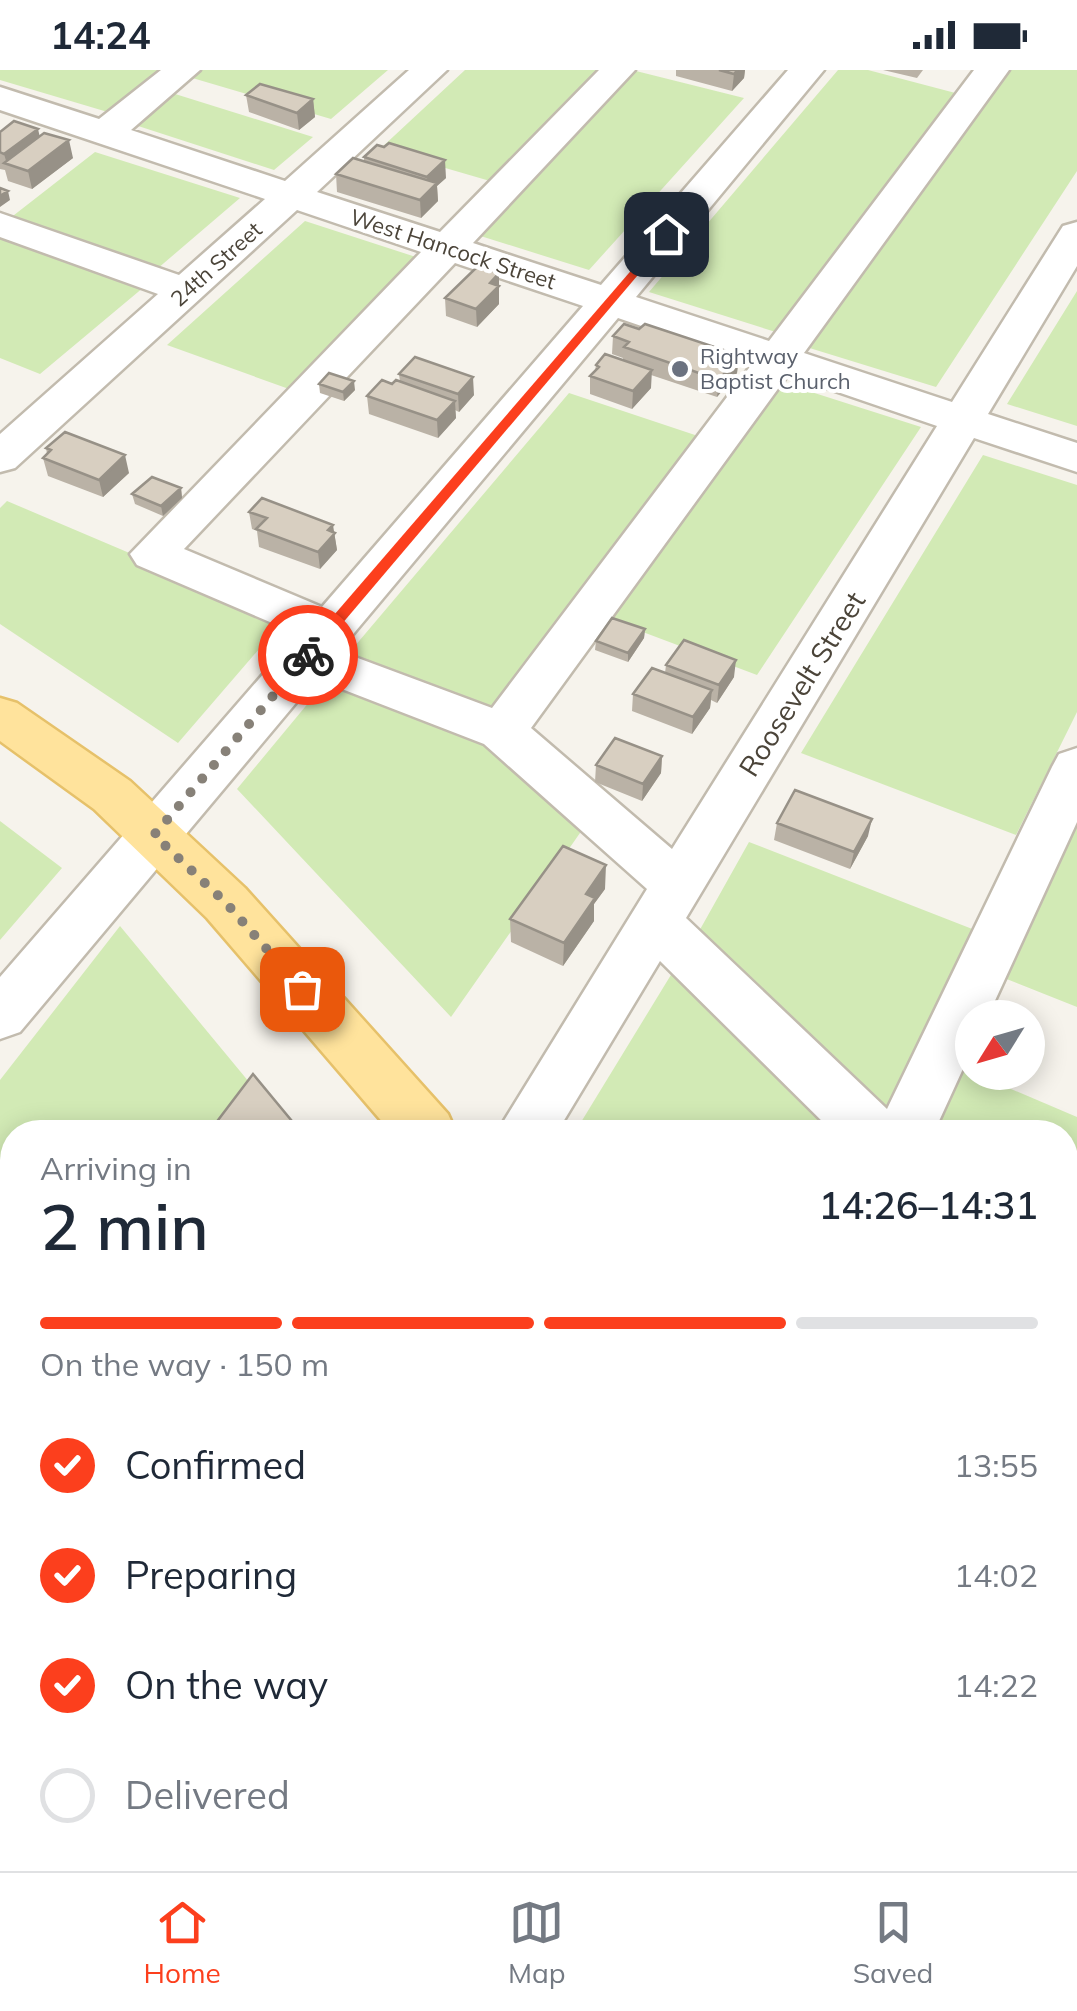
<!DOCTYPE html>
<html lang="en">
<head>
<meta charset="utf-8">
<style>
  body { margin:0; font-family:Mulish,sans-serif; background:#f6f6f7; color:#1f2937; height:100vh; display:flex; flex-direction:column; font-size:38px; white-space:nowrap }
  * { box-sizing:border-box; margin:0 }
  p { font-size:32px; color:#747a83 }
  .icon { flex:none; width:55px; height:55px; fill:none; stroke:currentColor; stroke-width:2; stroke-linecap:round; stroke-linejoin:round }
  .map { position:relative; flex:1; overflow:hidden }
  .side { position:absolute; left:0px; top:1050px; width:1078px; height:752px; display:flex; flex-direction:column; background:#fff; border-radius:40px 40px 0 0; box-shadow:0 5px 25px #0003 }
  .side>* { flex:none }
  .needle { width:65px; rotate:233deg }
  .fabs { position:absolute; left:955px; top:930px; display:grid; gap:20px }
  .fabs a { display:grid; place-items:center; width:90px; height:90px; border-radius:50%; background:#fff; box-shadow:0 5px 25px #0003; font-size:50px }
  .pin { position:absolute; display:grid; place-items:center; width:85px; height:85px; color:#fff; margin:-42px; border-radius:20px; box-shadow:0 5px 15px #0006 }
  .courier { position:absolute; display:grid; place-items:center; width:100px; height:100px; margin:-50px; border:8px solid #fc3f1d; border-radius:50%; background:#fff; color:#222; box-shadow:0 2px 12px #0007 }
  .head em { font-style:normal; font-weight:600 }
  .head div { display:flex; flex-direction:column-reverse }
  .head { display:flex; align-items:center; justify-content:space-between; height:170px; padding:0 40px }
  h1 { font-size:65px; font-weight:600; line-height:75px }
  .bar { display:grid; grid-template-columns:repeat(4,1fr); gap:15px 10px; align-content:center; height:120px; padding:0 40px }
  .bar i { height:12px; border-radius:8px; background:#e0e1e3 }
  .bar .current { background:#fc3f1d }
  .bar p { grid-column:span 4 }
  ol { padding:0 40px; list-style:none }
  li { display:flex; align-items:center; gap:30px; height:110px }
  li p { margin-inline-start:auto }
  li .icon { padding:10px; border-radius:50%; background:#fc3f1d; color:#fff; stroke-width:4 }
  li:last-child { color:#747a83 }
  li i { width:55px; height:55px; border:5px solid #e0e1e3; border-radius:50% }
  .status { display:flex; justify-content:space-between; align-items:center; height:70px; padding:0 50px; background:#fff; direction:ltr }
  .status svg { height:28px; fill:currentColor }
  .tabs { display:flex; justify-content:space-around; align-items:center; height:140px; border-top:2px solid #e0e1e3; background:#fff; font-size:28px; color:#747a83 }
  .tabs a { display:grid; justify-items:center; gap:5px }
  .tabs .current { color:#fc3f1d }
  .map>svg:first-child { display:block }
  .residential { fill:#eae5da }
  .green { fill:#d2eab5 }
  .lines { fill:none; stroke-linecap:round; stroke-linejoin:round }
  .minor-casing { stroke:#c2bbae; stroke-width:5 }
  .major-casing { stroke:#e6c16a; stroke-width:5 }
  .minor { fill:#fff; fill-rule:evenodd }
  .major { fill:#ffe39c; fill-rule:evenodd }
  .wall { fill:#bab2a6 }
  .shaded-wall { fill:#979187 }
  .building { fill:#d8cfc1; stroke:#979187; stroke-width:2.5 }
  .route { fill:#fc3f1d }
  .done { stroke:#878178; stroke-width:10; stroke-dasharray:0 18 }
  .worship-dot { fill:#6b7280; stroke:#fff; stroke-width:4 }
  .labels { text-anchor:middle; stroke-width:8; stroke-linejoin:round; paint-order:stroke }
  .far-street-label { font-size:22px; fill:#4b4439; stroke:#fff }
  .far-worship-label { font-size:22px; fill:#5b616d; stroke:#fff; text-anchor:start }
  .street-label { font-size:28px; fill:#4b4439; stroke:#fff }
</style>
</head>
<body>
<div class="status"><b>14:24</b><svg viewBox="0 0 49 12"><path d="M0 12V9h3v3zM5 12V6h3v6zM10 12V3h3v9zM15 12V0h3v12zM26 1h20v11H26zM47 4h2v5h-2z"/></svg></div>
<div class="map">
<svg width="1077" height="1801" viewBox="0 0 1077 1801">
  <rect width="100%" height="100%" fill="#f6f3ec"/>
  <path class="residential" d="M601 1790H892L901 1801H595Z"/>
  <path class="green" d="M0 0H166L111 43 0 10Z
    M198 0H388L331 49 189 7Z
    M465 0H600L490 111 380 79Z
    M632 0 744 28 589 200 471 163Z
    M838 0H868L963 25 782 264 649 222Z
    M1008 0H1077V101L936 317 803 276Z
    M172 23 313 67 274 100 132 54Z
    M95 82 240 128 157 199 9 149Z
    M305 151 422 189 289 319 167 275Z
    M0 165 144 217 40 304 0 288Z
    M1077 221V356L1007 334Z
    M780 312 921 357 757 605 603 547Z
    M569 323 704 368 493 648 343 590Z
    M983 385 1077 415V642L1016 765 801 683Z
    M7 431 285 549 178 673 0 554V438Z
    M329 608 500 675 587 753 451 947 237 719Z
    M1077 736V937L999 906Z
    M0 751 62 798 0 870Z
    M749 772 980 862 889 1057 693 872Z
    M120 856 254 1018 220 1062H12V1298L0 1315V1010Z
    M677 895 847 1062H575Z
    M964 999 1077 1047V1245L1065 1233V1062H932Z
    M1065 1277 1077 1289V1579L1068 1612 1065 1609Z
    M12 1364V1529L0 1522V1382Z"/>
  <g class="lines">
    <defs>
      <path id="minor" d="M161 0H200L131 60 285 111 409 0H447L317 122 440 162 599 0H635L473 173 601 215 788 0H824L636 227 769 271 974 0H1009L804 283 952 332 1063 156 1077 152V196L988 344 1077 373V402L974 368 686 848 887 1039 1052 697 1059 684 1077 678V752L987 948H972V979L934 1062H833L660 891 557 1062H497L647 819 484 674 316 609 20 962 0 969V907L298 564 137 495 130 484 421 182 297 140 15 398 0 402V364L158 224 0 167V143L179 205 265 129 0 40V17L99 49ZM455 193 583 236 322 537 184 479ZM618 248 752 294 492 638 339 581ZM788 305 937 356 672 779 531 658Z
        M1065 1222 1077 1227V1292L1065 1288Z
        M12 1303V1377L0 1382V1308Z
        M39 1790H117L112 1801H34Z
        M474 1790H553L558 1801H479Z
        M581 1790H657L653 1801H577Z"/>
      <path id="major" d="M0 628 17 633 130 711 245 818 448 1044 456 1062H391L207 848 94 739 0 671Z
        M1065 1752 1077 1757V1801H1032L1027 1790H1065Z"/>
    </defs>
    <use href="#minor" class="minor-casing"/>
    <use href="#major" class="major-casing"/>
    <use href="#minor" class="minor"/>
    <use href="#major" class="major"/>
  </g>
  <path class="wall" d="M676 0H745L744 8 732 21 676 6Z
    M883 0H923L917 8Z
    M246 25 313 29 315 47 299 60 249 42Z
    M0 62 39 66 73 88 32 119 8 111 5 100 0 99Z
    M364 87 446 108 437 116 438 131 421 148 337 122 336 104 364 91Z
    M499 203V234L477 257 446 246 445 228Z
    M639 259 739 285 737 303 717 327 651 305V318L632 339 590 324V306L595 301 596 295 623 290V288L612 284 613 266Z
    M399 304 474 325 459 342 455 340 456 348 438 368 369 344 367 326 400 312Z
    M319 314 355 320 344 331 320 323Z
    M46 378 129 403 103 427 48 406 43 388 47 384Z
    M181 418 182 428 163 446 135 434 132 424Z
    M249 442 334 462 337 480 320 499 259 477 257 461 252 459Z
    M645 559 644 568 628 592 595 580 596 571Z
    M666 595 734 607 717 633 711 630 710 638 692 664 632 641 633 624 665 603Z
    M662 686 661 703 642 731 595 712 596 695Z
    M777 753 868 766 850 799 774 770Z
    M605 819 594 834V851L563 896 511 872 510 849Z
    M1000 1002H1017L1014 1009Z
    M0 1560 12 1567V1633L0 1625Z
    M250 1790H282L276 1801H268Z"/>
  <path class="shaded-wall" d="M738 0H745L744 8 732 21 734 4Z
    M313 29 315 47 299 60 297 43Z
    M38 59 42 76 7 94 4 84Z
    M69 70 73 88 32 119 28 101Z
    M445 90 446 108 437 116 438 131 421 148 420 130 428 122 427 107Z
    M8 121 10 130 0 137V126Z
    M499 203V234L477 257 476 239 490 213Z
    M739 285 737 303 717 327 719 310Z
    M652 300 651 318 632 339 633 321Z
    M473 307 474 325 459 342 458 324Z
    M354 311 355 320 344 331 343 322Z
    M455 331 456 348 438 368 437 350Z
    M125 385 129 403 103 427 99 410Z
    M181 418 182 428 163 446 161 436Z
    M333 455 337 480 320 499 318 482 328 460Z
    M645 559 644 568 628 592V583Z
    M736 590 734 607 717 633 719 615Z
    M712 620 710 638 692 664 693 647Z
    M662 686 661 703 642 731 643 714Z
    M872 749 868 766 850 799 854 782Z
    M606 795 605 819 594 834V851L563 896 564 873 586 824Z
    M274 1790H282L276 1801H271L269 1798Z"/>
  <path class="building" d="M719 0H738L734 4Z
    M260 14 313 29 297 43 246 25Z
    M14 51 38 59 4 84 0 82V62Z
    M44 63 69 70 28 101 4 93Z
    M389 73 445 90 427 107 364 87 377 75 384 77Z
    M353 88 437 113 420 130 336 104Z
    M0 118 8 121 0 126Z
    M478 196 499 203 490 213 499 216 476 239 445 228Z
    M624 254 639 259 645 254 739 285 719 310 624 277 629 272 613 266Z
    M605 284 652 300 633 321 590 306 599 297 596 295Z
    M415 287 473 307 458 324 399 304Z
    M329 303 354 311 343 322 319 314Z
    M382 310 392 314 396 310 455 331 437 350 367 326Z
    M65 362 125 385 99 410 43 388 51 380 46 378Z
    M152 407 181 418 161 436 132 424Z
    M262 428 333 455 328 460 335 463 318 482 256 459 267 448 249 442Z
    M612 548 645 559 628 583 596 571Z
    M684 570 736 590 719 615 666 595Z
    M652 598 712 620 693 647 633 624Z
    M615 668 662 686 643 714 596 695Z
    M795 720 872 749 854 782 777 753Z
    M563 776 606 795 586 824 595 828 564 873 510 849Z
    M253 1004 301 1062H209Z
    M0 1560 12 1567V1630L0 1622Z
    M186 1790H235L253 1801H180Z
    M256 1790H274L269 1798Z
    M652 1790H809L804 1801H647Z"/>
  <path class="route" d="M666 160 671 166 313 588H303V581Z"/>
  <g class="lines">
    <path class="done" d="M302 919 226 833 154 765 308 585"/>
  </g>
  <circle class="worship-dot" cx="680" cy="299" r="10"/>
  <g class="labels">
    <g class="far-street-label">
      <text transform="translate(453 179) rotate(18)" y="8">West Hancock Street</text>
      <text transform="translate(216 194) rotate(-42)" y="8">24th Street</text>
    </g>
    <g class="far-worship-label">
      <text x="700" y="294">Rightway<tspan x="700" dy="25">Baptist Church</tspan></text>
    </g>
    <g class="street-label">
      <text transform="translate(802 614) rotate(-58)" y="10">Roosevelt Street</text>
    </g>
  </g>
</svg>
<div class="fabs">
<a><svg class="needle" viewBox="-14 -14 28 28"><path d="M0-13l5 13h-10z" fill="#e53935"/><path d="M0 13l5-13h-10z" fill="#747a83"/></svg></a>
</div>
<div class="pin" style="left:302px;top:919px;background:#ea580c"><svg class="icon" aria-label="bag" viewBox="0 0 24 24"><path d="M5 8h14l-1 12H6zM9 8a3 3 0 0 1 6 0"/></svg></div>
<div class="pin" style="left:666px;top:164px;background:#1f2937"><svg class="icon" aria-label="home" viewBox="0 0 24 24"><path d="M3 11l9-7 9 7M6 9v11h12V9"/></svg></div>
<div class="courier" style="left:308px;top:585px"><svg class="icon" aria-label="bike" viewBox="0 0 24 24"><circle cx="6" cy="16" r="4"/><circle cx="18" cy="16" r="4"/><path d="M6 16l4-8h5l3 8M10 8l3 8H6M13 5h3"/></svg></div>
<section class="side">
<div class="head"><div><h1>2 min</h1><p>Arriving in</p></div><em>14:26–14:31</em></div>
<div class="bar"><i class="current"></i><i class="current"></i><i class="current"></i><i></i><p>On the way · 150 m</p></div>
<ol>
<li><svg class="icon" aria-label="check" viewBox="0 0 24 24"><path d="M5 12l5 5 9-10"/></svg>Confirmed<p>13:55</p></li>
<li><svg class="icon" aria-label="check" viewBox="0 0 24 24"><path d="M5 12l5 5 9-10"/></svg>Preparing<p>14:02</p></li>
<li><svg class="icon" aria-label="check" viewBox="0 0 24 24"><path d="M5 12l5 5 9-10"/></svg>On the way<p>14:22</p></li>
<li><i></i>Delivered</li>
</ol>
</section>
</div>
<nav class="tabs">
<a class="current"><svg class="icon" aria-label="home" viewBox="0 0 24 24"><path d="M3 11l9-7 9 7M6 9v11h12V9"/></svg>Home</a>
<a><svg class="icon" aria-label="map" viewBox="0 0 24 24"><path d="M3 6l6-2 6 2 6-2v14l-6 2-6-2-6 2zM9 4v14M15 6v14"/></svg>Map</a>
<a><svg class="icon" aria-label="saved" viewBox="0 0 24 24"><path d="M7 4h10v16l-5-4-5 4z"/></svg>Saved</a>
</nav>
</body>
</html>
